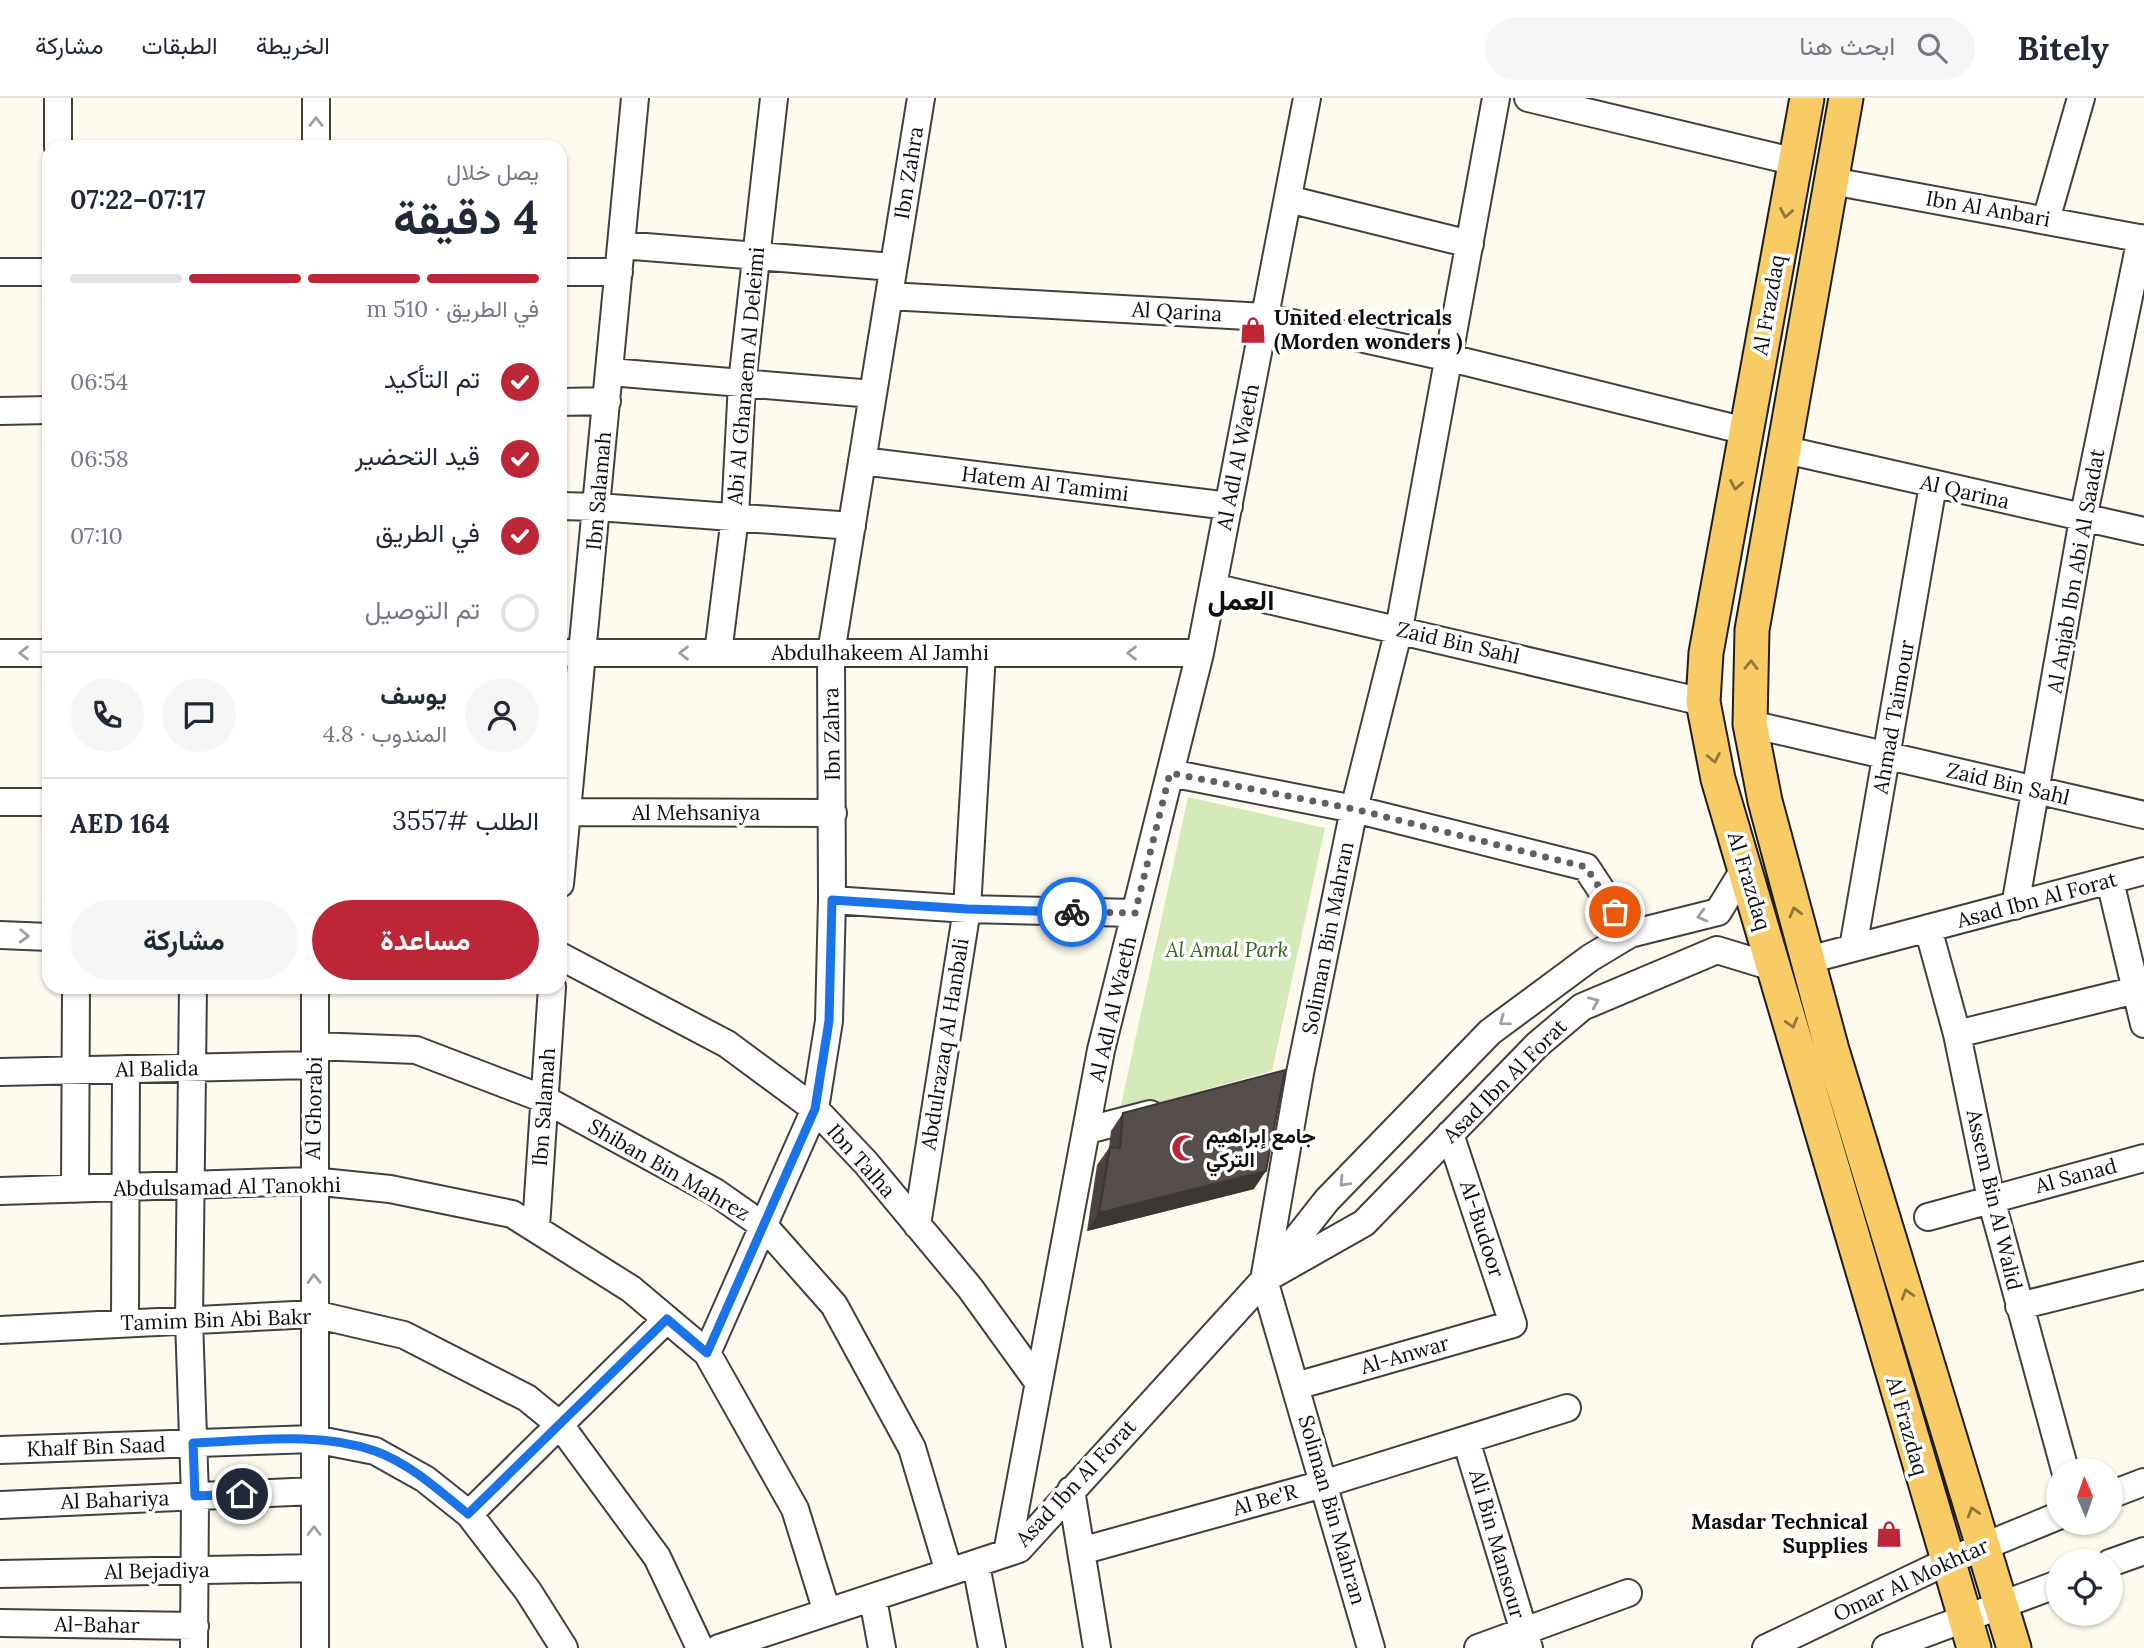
<!DOCTYPE html>
<html lang="ar">
<head>
<meta charset="utf-8">
<style>
  body { margin:0; font-family:Lora,Vazirmatn,serif; background:#f6f6f7; color:#1f2937; direction:rtl; height:100vh; display:flex; flex-direction:column; font-size:26px; white-space:nowrap }
  * { box-sizing:border-box; margin:0 }
  p { font-size:23px; color:#747a83 }
  .icon { flex:none; width:38px; height:38px; fill:none; stroke:currentColor; stroke-width:2; stroke-linecap:round; stroke-linejoin:round }
  .map { position:relative; flex:1; overflow:hidden; direction:ltr }
  .sheet { position:absolute; left:42px; top:42px; width:525px; height:854px; display:flex; flex-direction:column; background:#fff; border-radius:21px; box-shadow:0 2px 5px #0004; direction:rtl }
  .sheet>* { flex:none }
  .needle { width:46px; rotate:358deg }
  .tools { position:absolute; left:2046px; top:1360px; display:grid; gap:14px }
  .tools a { display:grid; place-items:center; width:77px; height:77px; border-radius:50%; background:#fff; box-shadow:0 2px 5px #0004; font-size:35px }
  .pin { position:absolute; display:grid; place-items:center; width:60px; height:60px; color:#fff; margin:-30px; border:4px solid #fff; border-radius:50%; box-shadow:0 2px 7px #0007 }
  .courier { position:absolute; display:grid; place-items:center; width:70px; height:70px; margin:-35px; border:5px solid #1a73e8; border-radius:50%; background:#fff; color:#222; box-shadow:0 2px 9px #0007 }
  .overview em { font-style:normal; font-weight:700 }
  .overview div { display:flex; flex-direction:column-reverse }
  .overview { display:flex; align-items:center; justify-content:space-between; height:119px; padding:0 28px }
  h1 { font-size:46px; font-weight:700; line-height:52px }
  .bar { display:grid; grid-template-columns:repeat(4,1fr); gap:10px 7px; align-content:center; height:84px; padding:0 28px }
  .bar i { height:9px; border-radius:5px; background:#e0e1e3 }
  .bar .active { background:#bd2636 }
  .bar p { grid-column:span 4 }
  .line { display:flex; align-items:center; gap:18px; padding:0 28px; border-top:2px solid #e0e1e3 }
  .line div { flex:1 }
  .round { display:grid; place-items:center; flex:none; width:74px; height:74px; border-radius:37px; background:#f6f6f7 }
  ol { padding:0 28px; list-style:none }
  li { display:flex; align-items:center; gap:21px; height:77px }
  li p { margin-inline-start:auto }
  li .icon { padding:7px; border-radius:50%; background:#bd2636; color:#fff; stroke-width:4 }
  li:last-child { color:#747a83 }
  li i { width:38px; height:38px; border:4px solid #e0e1e3; border-radius:50% }
  .button { display:flex; gap:14px; margin-top:auto; padding:14px 28px }
  .button a { flex:1; height:80px; border-radius:42px; background:#bd2636; color:#fff; font-size:28px; font-weight:700; line-height:80px; text-align:center }
  .button a+a { background:#f6f6f7; color:#1f2937 }
  header { display:flex; align-items:center; gap:42px; box-sizing:border-box; height:98px; padding:0 35px; background:#fff; border-bottom:2px solid #e0e1e3 }
  header strong { font-size:33px }
  nav { display:flex; gap:38px; margin-inline-start:auto; font-size:24px }
  .search { width:490px; height:63px; background:#f6f6f7; display:flex; align-items:center; gap:18px; box-sizing:border-box; padding:0 24px; border-radius:38px; color:#747a83; font-size:26px }
  .map>svg:first-child { display:block }
  .green { fill:#d4e9b8 }
  .lines { fill:none; stroke-linecap:round; stroke-linejoin:round }
  .minor-casing { stroke:#404040; stroke-width:30 }
  .major-casing { stroke:#1e1e1e; stroke-width:37 }
  .minor { stroke:#fff; stroke-width:26 }
  .major { stroke:#f8cb65; stroke-width:33 }
  .wall { fill:#4a4340 }
  .shaded-wall { fill:#3c3734 }
  .building { fill:#564e4a; stroke:#3c3734; stroke-width:2 }
  .oneway { stroke:#9e9e9e }
  .oneway2 { stroke:#8e763d }
  .done { stroke:#62605c; stroke-width:7; stroke-dasharray:0 12.6 }
  .route { stroke:#1a73e8; stroke-width:9 }
  .labels { text-anchor:middle; stroke-width:7; stroke-linejoin:round; paint-order:stroke }
  .street-label { font-size:21px; fill:#0d0d0d; stroke:#fff }
  .poi-label { font-size:21px; font-weight:bold; fill:#0d0d0d; stroke:#fff; text-anchor:start }
  .park-label { font-size:21px; font-style:italic; fill:#31651e; stroke:#fff }
  .district-label { font-size:28px; font-weight:bold; fill:#0d0d0d; stroke:#fff }
</style>
</head>
<body>
<header>
<strong>Bitely</strong>
<div class="search"><svg class="icon" aria-label="search" viewBox="0 0 24 24"><circle cx="10" cy="10" r="6"/><path d="M15 15l6 6"/></svg>ابحث هنا</div>
<nav><a>الخريطة</a><a>الطبقات</a><a>مشاركة</a></nav>
</header>
<div class="map">
<svg width="2144" height="1550" viewBox="0 0 2144 1550">
  <rect width="100%" height="100%" fill="#fffaee"/>
  <path class="green" d="M1188 699 1325 730 1272 973 1119 1016Z"/>
  <g class="lines">
    <defs>
      <path id="minor" d="M1528 0 1796 64
        M58 49V0
        M316 49V0
        M1832 83 2144 141
        M1288 101 1470 146
        M2046 122 2081 0
        M621 147 893 169
        M0 174H49
        M560 174H619
        M889 198 1265 219 1450 260 1746 333
        M610 274 873 296
        M560 304 607 303
        M0 313 49 312
        M1786 352 2144 433
        M862 363 1229 408
        M560 408 598 409 852 428
        M1213 489 1703 604
        M0 555H49
        M560 555H1200
        M718 555 735 419 742 285 774 0
        M1750 626 2144 717
        M1170 675 1354 711 1586 769 1630 836
        M0 704H49
        M560 714 833 715
        M2110 783 2144 926
        M560 786 635 0
        M832 802 967 811 1135 815
        M2015 808 2083 421 2141 140
        M1928 830 1957 936 1991 1101 2065 1372
        M0 837 49 839
        M1853 850 1933 387
        M560 858 727 946 815 1011 866 1065 970 1190 1038 1284
        M1808 862 2144 773
        M193 889 189 1222 195 1398 194 1550
        M315 889V1550
        M1957 936 2136 892
        M315 948 416 952 544 1001 715 1094 765 1129 834 1207 912 1350 949 1474
        M0 974 315 967
        M1088 1032 1150 1016
        M75 1091 76 889
        M0 1093 312 1083 390 1091 512 1116 631 1191 707 1255 795 1411 827 1514
        M1928 1119 2144 1060
        M917 1127 967 811 982 555
        M536 1129 552 889
        M1274 1176 1364 1125 1537 947 1582 909 1717 852 1776 870
        M2019 1208 2144 1177
        M125 1225 126 971
        M0 1232 314 1216 404 1237 527 1300 560 1327 657 1459 700 1550
        M707 1255 815 1011 829 923 832 802 831 555 921 0
        M1296 1288 1513 1226 1450 1036
        M1466 1342 1529 1550
        M0 1352 314 1341 375 1353 425 1381 469 1416 528 1493 564 1550
        M1071 1392 1097 1550
        M2110 1397 2144 1384
        M0 1407 314 1393
        M469 1416 667 1221
        M1081 1453 1323 1386 1567 1310
        M1007 1455 1101 952 1200 555 1307 0
        M2110 1465 2144 1453
        M976 1467 992 1550
        M0 1476 314 1470
        M873 1501 882 1550
        M0 1525 195 1528
        M719 1550 1019 1451 1264 1182 1327 1102 1490 934 1590 860 1630 836 1718 814 1745 770
        M1371 1550 1264 1182 1300 975 1354 711 1399 531 1496 0
        M1478 1550 1628 1495
        M1766 1550 1946 1464 2058 1418
        M1886 1550 2058 1486"/>
      <path id="major" d="M1807 0 1706 555 1703 604 1718 681 1974 1550
        M1846 0 1752 532 1750 626 1765 703 1832 952 2014 1550"/>
    </defs>
    <use href="#minor" class="minor-casing"/>
    <use href="#major" class="major-casing"/>
    <use href="#minor" class="minor"/>
    <use href="#major" class="major"/>
  </g>
  <path class="wall" d="M1123 1015 1254 1091 1087 1133 1097 1067 1109 1050 1111 1033Z"/>
  <path class="shaded-wall" d="M1266 1073 1254 1091 1087 1133 1099 1115Z"/>
  <path class="building" d="M1285 972 1266 1073 1099 1115 1110 1049 1120 1050 1123 1015Z"/>
  <defs><path id="oneway-chevron" d="M-2-3.5L2.5 0L-2 3.5" fill="none" stroke-width="1.6" stroke-linecap="round" stroke-linejoin="round" transform="scale(1.75)"/></defs>
  <g class="oneway">
    <use href="#oneway-chevron" transform="translate(316 24) rotate(-90)"/>
    <use href="#oneway-chevron" transform="translate(24 555) rotate(-180)"/>
    <use href="#oneway-chevron" transform="translate(684 555) rotate(180)"/>
    <use href="#oneway-chevron" transform="translate(1132 555) rotate(180)"/>
    <use href="#oneway-chevron" transform="translate(1702 818) rotate(165)"/>
    <use href="#oneway-chevron" transform="translate(24 838) rotate(2)"/>
    <use href="#oneway-chevron" transform="translate(1594 904) rotate(-23)"/>
    <use href="#oneway-chevron" transform="translate(1504 923) rotate(144)"/>
    <use href="#oneway-chevron" transform="translate(1344 1084) rotate(134)"/>
    <use href="#oneway-chevron" transform="translate(314 1181) rotate(-91)"/>
    <use href="#oneway-chevron" transform="translate(314 1433) rotate(-90)"/>
  </g>
  <g class="oneway2">
    <use href="#oneway-chevron" transform="translate(1786 115) rotate(100)"/>
    <use href="#oneway-chevron" transform="translate(1736 387) rotate(100)"/>
    <use href="#oneway-chevron" transform="translate(1751 567) rotate(-89)"/>
    <use href="#oneway-chevron" transform="translate(1714 660) rotate(79)"/>
    <use href="#oneway-chevron" transform="translate(1795 814) rotate(-105)"/>
    <use href="#oneway-chevron" transform="translate(1792 925) rotate(74)"/>
    <use href="#oneway-chevron" transform="translate(1907 1196) rotate(-107)"/>
    <use href="#oneway-chevron" transform="translate(1973 1414) rotate(-107)"/>
  </g>
  <g class="lines">
    <path class="done" d="M1072 814 1135 815 1170 675 1354 711 1586 769 1615 814"/>
    <path class="route" d="M242 1396 195 1398 193 1345C252 1343 318 1333 375 1353 409 1365 440 1393 468 1416L667 1221 707 1255 815 1011 829 923 832 802 967 811 1072 814"/>
  </g>
  <defs>
    <symbol id="shop-bare" viewBox="-9 -9 18 18"><path d="M-5-2.5h2.3a2.7 3.5 0 0 1 5.4 0H5L5.5 6h-11ZM-1.5-2.5h3a1.5 2.3 0 0 0-3 0Z" fill="#bd2636" stroke="#fff" stroke-width="2.5" paint-order="stroke"/></symbol>
    <symbol id="mosque-bare" viewBox="-9 -9 18 18"><path d="M3.5-4.9A6 6 0 1 0 3.5 4.9A5 5 0 1 1 3.5-4.9Z" fill="#bd2636" stroke="#fff" stroke-width="2.5" paint-order="stroke"/></symbol>
  </defs>
  <g fill-rule="evenodd">
    <use href="#shop-bare" x="1234" y="213" width="38" height="38"/>
    <use href="#mosque-bare" x="1166" y="1031" width="38" height="38"/>
    <use href="#shop-bare" x="1870" y="1417" width="38" height="38"/>
  </g>
  <g class="labels">
    <g class="street-label">
      <text transform="translate(909 75) rotate(-81)" y="7">Ibn Zahra</text>
      <text transform="translate(1988 111) rotate(10)" y="7">Ibn Al Anbari</text>
      <text transform="translate(1769 207) rotate(-80)" y="7">Al Frazdaq</text>
      <text transform="translate(1177 214) rotate(3)" y="7">Al Qarina</text>
      <text transform="translate(746 278) rotate(-85)" y="7">Abi Al Ghanaem Al Deleimi</text>
      <text transform="translate(1238 359) rotate(-79)" y="7">Al Adl Al Waeth</text>
      <text transform="translate(1045 386) rotate(7)" y="7">Hatem Al Tamimi</text>
      <text transform="translate(599 393) rotate(-85)" y="7">Ibn Salamah</text>
      <text transform="translate(1965 394) rotate(13)" y="7">Al Qarina</text>
      <text transform="translate(2076 473) rotate(-80)" y="7">Al Anjab Ibn Abi Al Saadat</text>
      <text transform="translate(1458 545) rotate(13)" y="7">Zaid Bin Sahl</text>
      <text x="880" y="562">Abdulhakeem Al Jamhi</text>
      <text transform="translate(1894 619) rotate(-80)" y="7">Ahmad Taimour</text>
      <text transform="translate(832 636) rotate(-91)" y="7">Ibn Zahra</text>
      <text transform="translate(2008 686) rotate(13)" y="7">Zaid Bin Sahl</text>
      <text x="696" y="722">Al Mehsaniya</text>
      <text transform="translate(1749 783) rotate(73)" y="7">Al Frazdaq</text>
      <text transform="translate(2037 802) rotate(-15)" y="7">Asad Ibn Al Forat</text>
      <text transform="translate(1328 840) rotate(-79)" y="7">Soliman Bin Mahran</text>
      <text transform="translate(1113 911) rotate(-77)" y="7">Al Adl Al Waeth</text>
      <text transform="translate(945 946) rotate(-81)" y="7">Abdulrazaq Al Hanbali</text>
      <text transform="translate(157 971) rotate(-1)" y="7">Al Balida</text>
      <text transform="translate(1505 983) rotate(-45)" y="7">Asad Ibn Al Forat</text>
      <text transform="translate(544 1009) rotate(-86)" y="7">Ibn Salamah</text>
      <text transform="translate(314 1010) rotate(-89)" y="7">Al Ghorabi</text>
      <text transform="translate(861 1063) rotate(48)" y="7">Ibn Talha</text>
      <text transform="translate(669 1072) rotate(30)" y="7">Shiban Bin Mahrez</text>
      <text transform="translate(2076 1078) rotate(-15)" y="7">Al Sanad</text>
      <text transform="translate(227 1089) rotate(-1)" y="7">Abdulsamad Al Tanokhi</text>
      <text transform="translate(1994 1102) rotate(77)" y="7">Assem Bin Al Walid</text>
      <text transform="translate(1482 1131) rotate(72)" y="7">Al-Budoor</text>
      <text transform="translate(216 1222) rotate(-2)" y="7">Tamim Bin Abi Bakr</text>
      <text transform="translate(1405 1257) rotate(-16)" y="7">Al-Anwar</text>
      <text transform="translate(1907 1328) rotate(74)" y="7">Al Frazdaq</text>
      <text transform="translate(96 1349) rotate(-2)" y="7">Khalf Bin Saad</text>
      <text transform="translate(1076 1385) rotate(-47)" y="7">Asad Ibn Al Forat</text>
      <text transform="translate(115 1402) rotate(-2)" y="7">Al Bahariya</text>
      <text transform="translate(1265 1402) rotate(-16)" y="7">Al Be'R</text>
      <text transform="translate(1332 1412) rotate(74)" y="7">Soliman Bin Mahran</text>
      <text transform="translate(1497 1446) rotate(74)" y="7">Ali Bin Mansour</text>
      <text transform="translate(157 1473) rotate(-1)" y="7">Al Bejadiya</text>
      <text transform="translate(1911 1482) rotate(-25)" y="7">Omar Al Mokhtar</text>
      <text transform="translate(97 1527) rotate(1)" y="7">Al-Bahar</text>
    </g>
    <g class="poi-label">
      <text x="1274" y="227">United electricals<tspan x="1274" dy="24">(Morden wonders )</tspan></text>
      <text x="1206" y="1045">جامع إبراهيم<tspan x="1206" dy="24">التركي</tspan></text>
      <text x="1868" y="1431" text-anchor="end">Masdar Technical<tspan x="1868" dy="24">Supplies</tspan></text>
    </g>
    <g class="park-label">
      <text x="1227" y="859">Al Amal Park</text>
    </g>
    <g class="district-label">
      <text x="1241" y="512">العمل</text>
    </g>
  </g>
</svg>
<div class="tools">
<a><svg class="needle" viewBox="-14 -14 28 28"><path d="M0-13l5 13h-10z" fill="#e53935"/><path d="M0 13l5-13h-10z" fill="#747a83"/></svg></a>
<a><svg class="icon" aria-label="locate" viewBox="0 0 24 24"><circle cx="12" cy="12" r="6"/><path d="M12 2v4M12 18v4M2 12h4M18 12h4"/></svg></a>
</div>
<div class="pin" style="left:1615px;top:814px;background:#ea580c"><svg class="icon" aria-label="bag" viewBox="0 0 24 24"><path d="M5 8h14l-1 12H6zM9 8a3 3 0 0 1 6 0"/></svg></div>
<div class="pin" style="left:242px;top:1396px;background:#1f2937"><svg class="icon" aria-label="home" viewBox="0 0 24 24"><path d="M3 11l9-7 9 7M6 9v11h12V9"/></svg></div>
<div class="courier" style="left:1072px;top:814px"><svg class="icon" aria-label="bike" viewBox="0 0 24 24"><circle cx="6" cy="16" r="4"/><circle cx="18" cy="16" r="4"/><path d="M6 16l4-8h5l3 8M10 8l3 8H6M13 5h3"/></svg></div>
<section class="sheet">
<div class="overview"><div><h1>4 دقيقة</h1><p>يصل خلال</p></div><em>07:17–07:22</em></div>
<div class="bar"><i class="active"></i><i class="active"></i><i class="active"></i><i></i><p>في الطريق · 510 m</p></div>
<ol>
<li><svg class="icon" aria-label="check" viewBox="0 0 24 24"><path d="M5 12l5 5 9-10"/></svg>تم التأكيد<p>06:54</p></li>
<li><svg class="icon" aria-label="check" viewBox="0 0 24 24"><path d="M5 12l5 5 9-10"/></svg>قيد التحضير<p>06:58</p></li>
<li><svg class="icon" aria-label="check" viewBox="0 0 24 24"><path d="M5 12l5 5 9-10"/></svg>في الطريق<p>07:10</p></li>
<li><i></i>تم التوصيل</li>
</ol>
<div class="line" style="height:126px"><a class="round"><svg class="icon" aria-label="person" viewBox="0 0 24 24"><circle cx="12" cy="8" r="4"/><path d="M4 21q1-7 8-7t8 7"/></svg></a><div><b>يوسف</b><p>المندوب · 4.8</p></div><a class="round"><svg class="icon" aria-label="chat" viewBox="0 0 24 24"><path d="M4 5h16v11H9l-5 4z"/></svg></a><a class="round"><svg class="icon" aria-label="phone" viewBox="0 0 24 24"><path d="M5 4h4l2 5-3 2q2 4 5 5l2-3 5 2v4C11 20 4 13 5 4z"/></svg></a></div>
<div class="line" style="height:91px"><div>الطلب #3557</div><b>AED 164</b></div>
<div class="button"><a>مساعدة</a><a>مشاركة</a></div>
</section>
</div>
</body>
</html>
